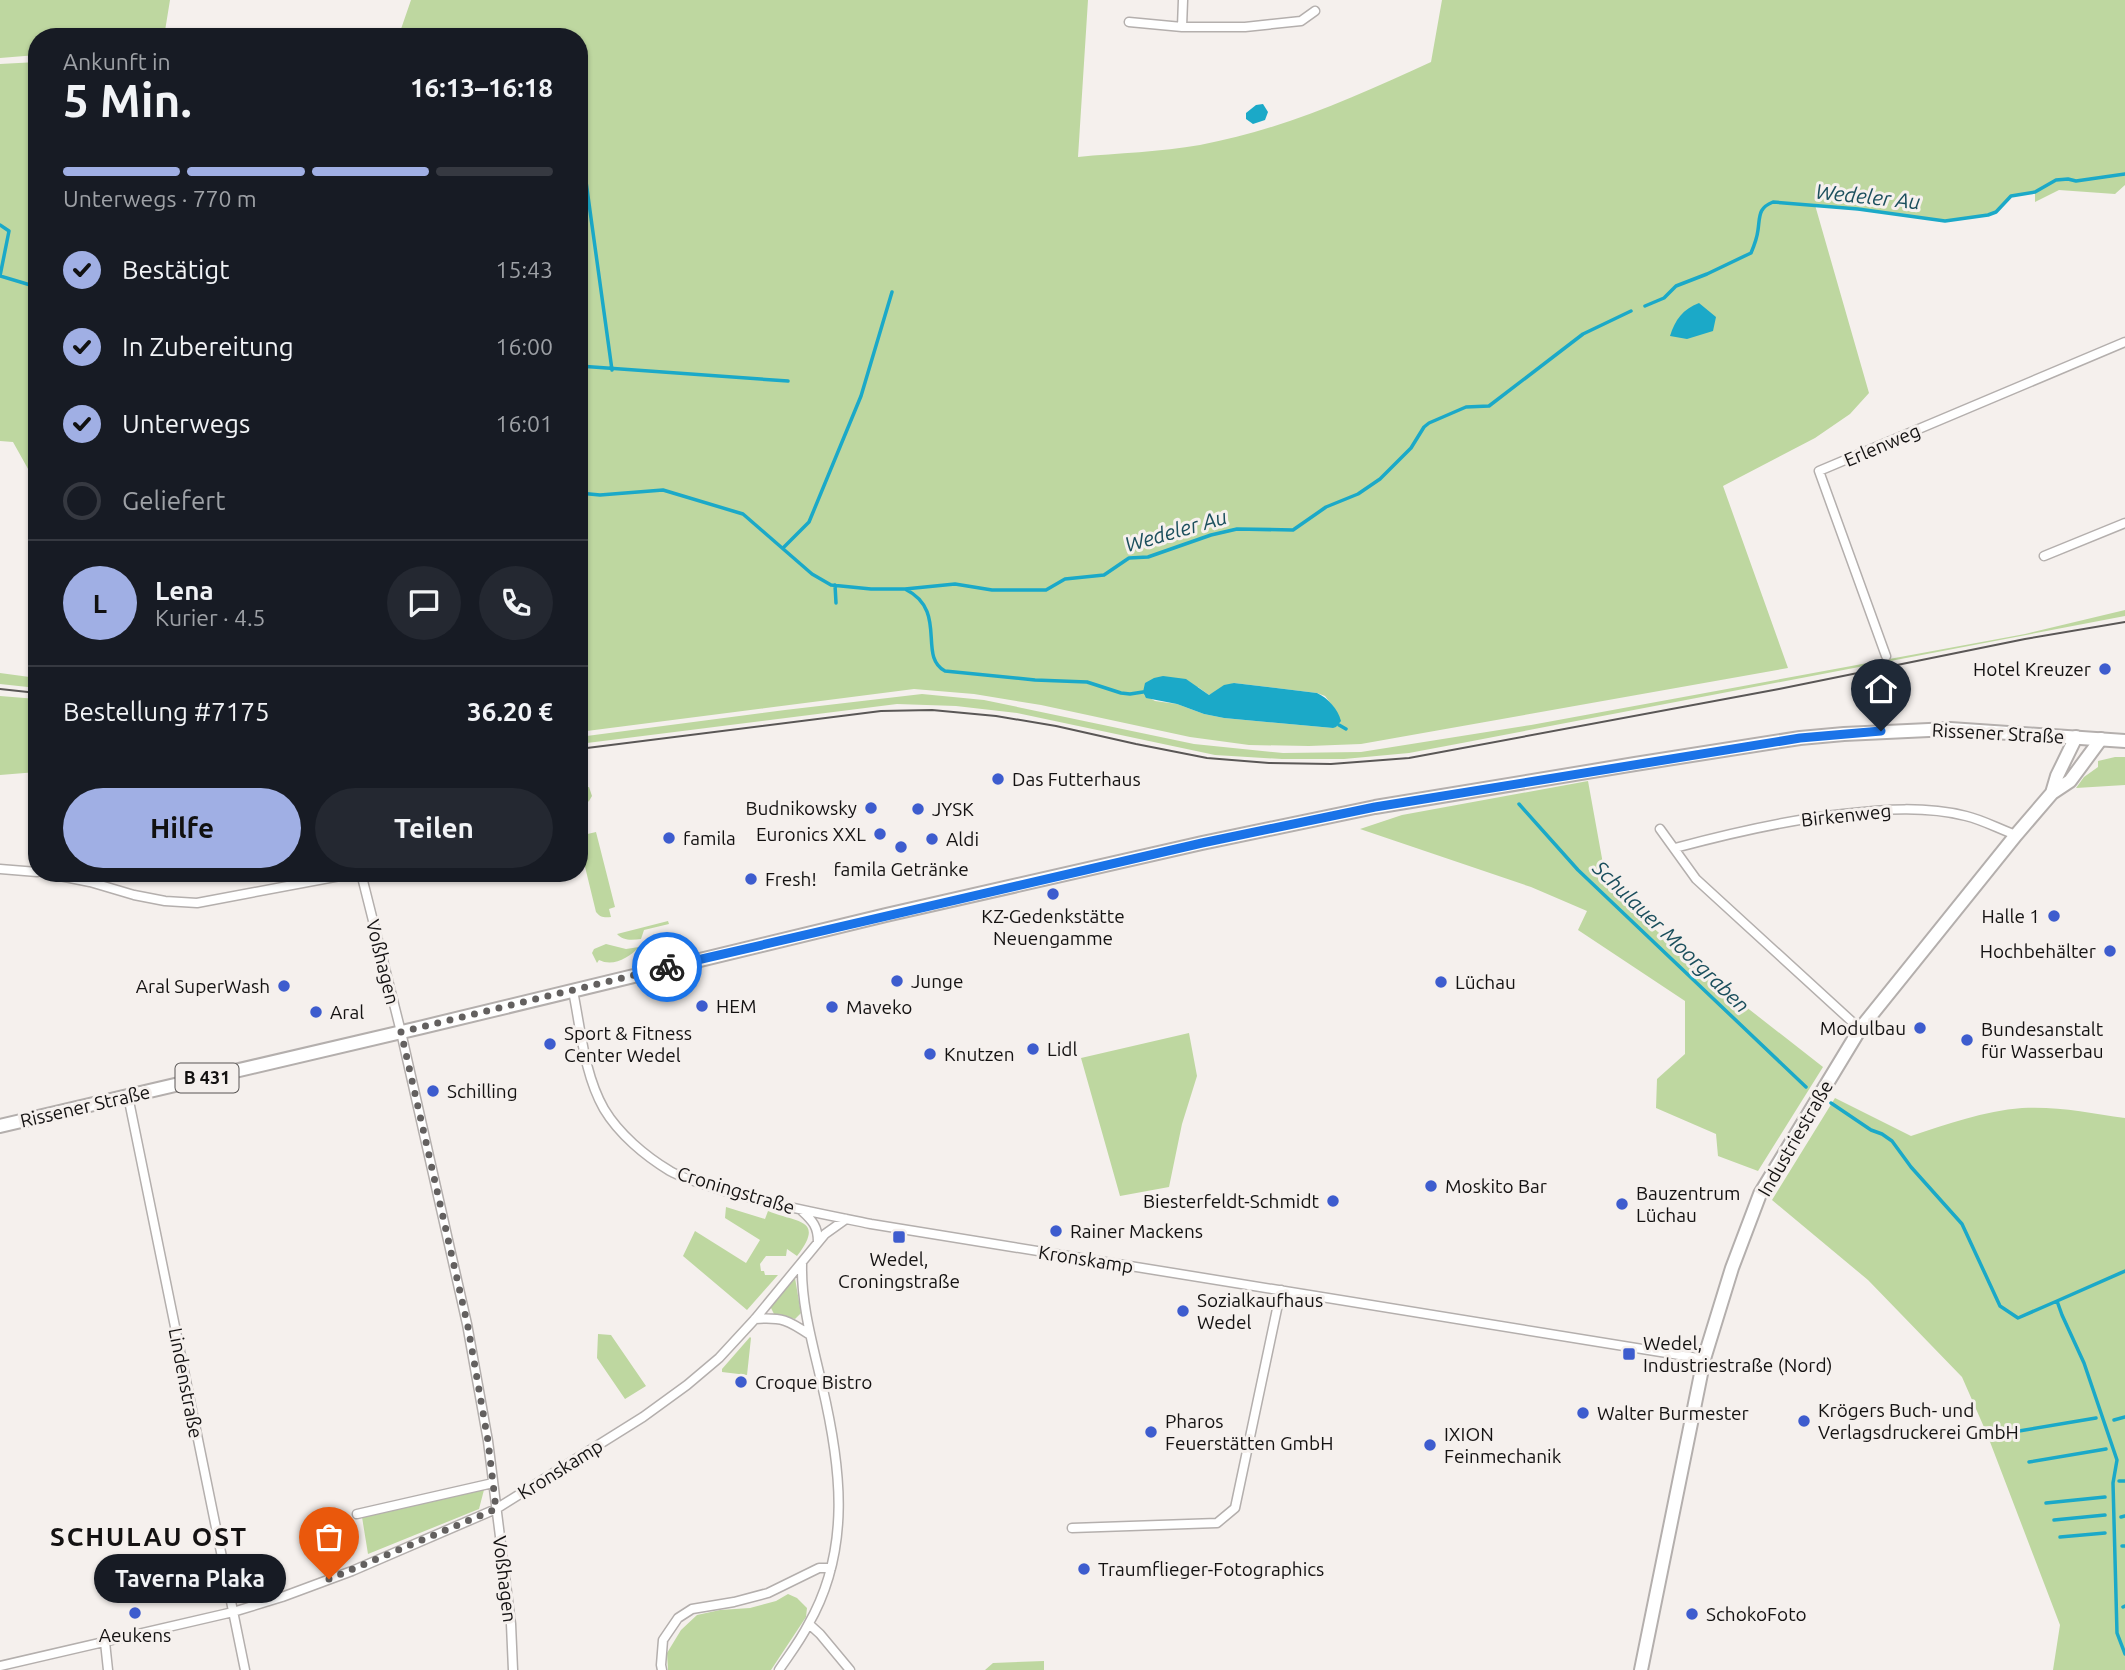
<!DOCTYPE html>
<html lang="de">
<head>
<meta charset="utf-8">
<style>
  body { margin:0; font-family:Ubuntu,sans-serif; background:#242831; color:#f1f3f6; height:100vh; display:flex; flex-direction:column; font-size:26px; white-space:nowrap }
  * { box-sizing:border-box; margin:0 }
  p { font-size:23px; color:#9ea1a6 }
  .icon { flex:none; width:38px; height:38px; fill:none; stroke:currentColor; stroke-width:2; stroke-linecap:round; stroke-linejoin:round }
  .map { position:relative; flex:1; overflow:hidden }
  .details { position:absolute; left:28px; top:28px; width:560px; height:854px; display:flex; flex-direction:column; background:#171b24; border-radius:28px; box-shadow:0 2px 5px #0004 }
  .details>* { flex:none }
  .pin { position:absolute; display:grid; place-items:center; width:60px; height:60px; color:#fff; margin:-72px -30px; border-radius:50% 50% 50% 0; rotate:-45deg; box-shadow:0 0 7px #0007 }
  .pin .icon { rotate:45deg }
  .courier { position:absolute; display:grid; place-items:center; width:70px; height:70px; margin:-35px; border:5px solid #1a73e8; border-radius:50%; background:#fff; color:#222; box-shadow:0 2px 9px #0007 }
  .bubble { position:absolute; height:49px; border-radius:24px; background:#171b24; box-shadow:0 2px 5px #0004; font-size:23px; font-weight:700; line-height:49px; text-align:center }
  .headline em { font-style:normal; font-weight:700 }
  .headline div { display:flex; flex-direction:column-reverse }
  .headline { display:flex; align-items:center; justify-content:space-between; height:119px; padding:0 35px }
  h1 { font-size:46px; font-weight:700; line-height:52px }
  .bar { display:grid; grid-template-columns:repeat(4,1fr); gap:10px 7px; align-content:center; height:84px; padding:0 35px }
  .bar i { height:9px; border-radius:5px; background:#363941 }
  .bar .on { background:#a0afe4 }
  .bar p { grid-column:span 4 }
  .line { display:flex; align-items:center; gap:18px; padding:0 35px; border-top:2px solid #363941 }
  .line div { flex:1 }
  .round { display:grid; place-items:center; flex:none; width:74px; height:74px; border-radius:37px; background:#242831 }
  ol { padding:0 35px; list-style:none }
  li { display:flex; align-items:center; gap:21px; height:77px }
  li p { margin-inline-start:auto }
  li .icon { padding:7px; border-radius:50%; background:#a0afe4; color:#111; stroke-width:4 }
  li:last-child { color:#9ea1a6 }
  li i { width:38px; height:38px; border:4px solid #363941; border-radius:50% }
  .button { display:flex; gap:14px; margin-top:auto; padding:14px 35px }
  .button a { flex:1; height:80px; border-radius:42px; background:#a0afe4; color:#111; font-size:28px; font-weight:700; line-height:80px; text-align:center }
  .button a+a { background:#242831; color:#f1f3f6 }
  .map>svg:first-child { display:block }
  .green { fill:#bed7a0; fill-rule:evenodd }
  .water { fill:#1ba9c8 }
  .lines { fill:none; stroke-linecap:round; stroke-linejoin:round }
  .stream { stroke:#1ba9c8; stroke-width:3.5 }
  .street-casing { stroke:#b4afad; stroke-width:11 }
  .secondary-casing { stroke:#b4afad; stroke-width:16 }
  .primary-casing { stroke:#b4afad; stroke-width:16 }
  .street { stroke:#fff; stroke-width:8 }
  .secondary { stroke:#fff; stroke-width:12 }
  .primary { stroke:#fff; stroke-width:12 }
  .tram { stroke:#5a5756; stroke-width:2 }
  .done { stroke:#63605f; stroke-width:7; stroke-dasharray:0 12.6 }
  .route { stroke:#1a73e8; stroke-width:9 }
  .poi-dot { fill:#3d5cce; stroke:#f5f0ed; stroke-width:2.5 }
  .labels { text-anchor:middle; stroke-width:6; stroke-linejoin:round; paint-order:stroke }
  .shield { fill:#f5f0ed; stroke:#585554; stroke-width:2 }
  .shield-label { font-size:18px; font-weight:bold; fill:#141212 }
  .street-label { font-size:19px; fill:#141212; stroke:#f5f0ed }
  .poi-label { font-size:19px; fill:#141212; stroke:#f5f0ed; text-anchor:start }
  .water-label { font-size:21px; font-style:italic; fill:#1b4f5d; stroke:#f5f0ed }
  .district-label { font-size:26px; font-weight:bold; letter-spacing:2px; fill:#141212; stroke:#f5f0ed }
</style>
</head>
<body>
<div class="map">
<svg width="2125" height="1670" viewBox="0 0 2125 1670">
  <rect width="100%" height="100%" fill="#f5f0ed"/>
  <path class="green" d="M0 0H170L164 37H37V55L0 58Z
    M411 0H1088L1078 157C1118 153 1161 152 1200 145 1284 129 1355 97 1431 62L1442 0H2125V185L2115 194 2059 190 2035 202V192L2010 196 1996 212 1988 215 1945 221 1815 205 1869 393 1850 414 1815 438 1723 486 1788 668 1361 744 1309 746 1249 745 1190 737 1041 705 974 694 914 689 579 732V37H335L401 29ZM1234 683 1317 693 1325 696 1335 709 1333 728 1224 718 1204 714 1177 704 1155 701 1144 695 1198 687 1209 695Z
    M37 62V485L13 442 0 441V64Z
    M2125 610V616L1462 743 1409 753 1344 759H1282L1215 755 1017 713 956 706 897 704 579 744V737L785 710 922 694 984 700 1194 744 1283 753 1361 752 1531 725 2025 634Z
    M0 673 37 678V688L0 684Z
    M0 696 37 699V772L0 775Z
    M2115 757H2125V785L2076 788 2084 777 2098 767V761Z
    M1588 781 1607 886 1709 978 1823 1067 1758 1171 1718 1156 1716 1134 1656 1108 1657 1079 1685 1054V1001L1578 930 1587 911 1531 887 1360 829 1402 815Z
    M589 787 592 796 589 801 579 809V789Z
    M596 832 615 907 609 909 611 917C604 918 600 917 596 912L579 842V836Z
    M668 921 669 924 644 930 641 939C632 940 623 941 617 934Z
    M606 944 626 949 639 947C629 958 613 967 599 960L597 963 592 953 594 949Z
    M1189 1033 1197 1076 1182 1124 1169 1187 1120 1196 1081 1058Z
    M1835 1098 1911 1136C1947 1124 1984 1111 2022 1108 2057 1106 2091 1113 2125 1118V1670H2053L2060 1625 1987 1434 1962 1377 1868 1280 1772 1200Z
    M726 1207 765 1219 768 1211C796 1223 826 1218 797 1256L787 1249 786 1256H766L760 1264 761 1271H764L765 1275H778L747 1310 683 1256 695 1231 746 1263 760 1240 725 1218Z
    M795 1278 801 1313 795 1319 774 1314 770 1306Z
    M598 1334 611 1335 646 1386 625 1399 597 1358Z
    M750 1337 751 1338 747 1375 722 1372V1369Z
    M485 1486 479 1509 368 1554 362 1517Z
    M788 1594 797 1598 807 1608 806 1617 771 1670H668L667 1653 681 1630 697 1615 720 1610 750 1608 776 1601Z
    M1044 1661V1670H985L993 1663Z"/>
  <path class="water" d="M1263 104 1268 112 1265 120 1253 124 1246 119V113L1256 105Z
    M1699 303 1716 317 1713 331 1687 339 1670 336C1675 320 1683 309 1699 303Z
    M1163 676 1186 679 1209 695 1224 685 1234 683 1317 693C1328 698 1338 709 1341 721L1336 727 1333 728 1224 718 1204 714 1177 704 1146 698 1143 692 1145 683 1154 678Z"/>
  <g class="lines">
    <path class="stream" d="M579 131 612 370
      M0 225 9 231 0 276 37 287
      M1645 306 1664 298 1676 286 1707 274 1751 253C1754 246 1757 238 1758 230 1760 216 1758 208 1773 202L1858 209 1945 221 1988 215 1996 212 2011 196 2035 192 2056 180 2068 179 2076 181 2125 174
      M579 366 788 381
      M579 493 600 495 663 490 743 514 812 574 831 585 871 589H905L955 584 992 590H1046L1065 579 1104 575 1129 558 1148 557 1211 535 1237 529 1293 530 1326 507 1358 494 1380 479 1411 448 1424 427 1429 423 1466 407 1489 406 1583 334 1631 311
      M783 548 809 522 861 396 892 292
      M835 585 836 603
      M905 589C949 611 917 656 945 671L1035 680 1087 682 1121 693 1130 694 1143 692
      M1339 725 1346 729
      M1519 804 1578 870 1806 1087
      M1831 1103 1871 1130 1882 1134 1892 1141 1911 1167 1962 1224 2000 1306 2018 1318 2057 1301 2062 1315 2084 1363 2117 1460 2113 1483 2117 1633 2125 1654
      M2057 1301 2125 1271
      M2114 1420 2125 1417
      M2019 1431 2096 1418
      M2029 1462 2106 1449
      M2119 1481H2125
      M2046 1503 2105 1497
      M2121 1517 2125 1516
      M2054 1520 2105 1515
      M2060 1537 2105 1533
      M2122 1546H2125
      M2123 1607 2125 1606"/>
    <defs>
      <path id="street" d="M1183 0 1182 27H1245L1301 21 1315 11
        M1129 22 1182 27
        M2044 556 2125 523
        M1886 656 1819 471 2125 342
        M1660 829 1696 879 1860 1029
        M1675 848C1731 833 1786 820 1843 814 1884 809 1925 806 1966 816 1983 820 1999 829 2016 835
        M0 869 37 872
        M45 873 90 882 134 895 165 901 197 903 356 873
        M361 873 401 1032 467 1324 488 1441 511 1624 513 1670
        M573 991C581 1030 584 1074 604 1109 619 1134 645 1156 670 1171 686 1180 707 1185 725 1191 773 1205 822 1214 871 1224L1704 1359
        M128 1096 245 1670
        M802 1211C813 1221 818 1227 818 1242
        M755 1319C782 1317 788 1320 810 1335
        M357 1514 493 1483
        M1072 1528 1217 1523 1235 1508 1281 1290
        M809 1624 820 1634 850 1670
        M105 1642 108 1670
        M0 1666 233 1612 282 1597 352 1571 496 1509 643 1417 687 1385 719 1358 755 1319 825 1234 846 1219
        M662 1670 661 1665 663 1640 678 1618 692 1609 734 1602 768 1593 819 1568H831
        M779 1670C789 1655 800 1641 808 1625 852 1549 841 1466 822 1385 813 1345 801 1305 802 1264"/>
      <path id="secondary" d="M2052 793 2057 776 2076 737
        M1641 1670 1704 1359 1732 1268 1760 1194 1860 1029 2016 835 2052 793 2070 781 2101 739"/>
      <path id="primary" d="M0 1126 423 1027 886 915 1202 843 1375 807 1635 764 1800 738 1844 734 1950 729 2125 741"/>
    </defs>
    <use href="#street" class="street-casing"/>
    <use href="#secondary" class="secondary-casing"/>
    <use href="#primary" class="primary-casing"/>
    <use href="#street" class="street"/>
    <use href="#secondary" class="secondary"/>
    <use href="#primary" class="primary"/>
    <path class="tram" d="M0 689 37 693
      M579 749 881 711 932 710 996 716 1056 726 1136 744 1207 758 1269 763 1331 764 1409 758 1779 689 2025 639 2125 622"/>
  </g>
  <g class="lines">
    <path class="done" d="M329 1579 496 1509 488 1441 468 1327 401 1032 667 967"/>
    <path class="route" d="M667 967 1202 843 1375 807 1800 738 1881 731"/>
  </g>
  <g class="poi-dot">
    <circle cx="2105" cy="669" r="7"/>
    <circle cx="998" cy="779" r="7"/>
    <circle cx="871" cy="808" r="7"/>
    <circle cx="918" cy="809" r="7"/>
    <circle cx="880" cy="834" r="7"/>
    <circle cx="669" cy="838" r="7"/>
    <circle cx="932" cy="839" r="7"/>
    <circle cx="901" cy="847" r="7"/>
    <circle cx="751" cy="879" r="7"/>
    <circle cx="1053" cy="894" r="7"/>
    <circle cx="2054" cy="916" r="7"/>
    <circle cx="2110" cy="951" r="7"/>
    <circle cx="897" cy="981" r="7"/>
    <circle cx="1441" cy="982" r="7"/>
    <circle cx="284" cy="986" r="7"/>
    <circle cx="702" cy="1006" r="7"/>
    <circle cx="832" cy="1007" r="7"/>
    <circle cx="316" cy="1012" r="7"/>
    <circle cx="1920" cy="1028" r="7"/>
    <circle cx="1967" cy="1040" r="7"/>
    <circle cx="550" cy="1044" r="7"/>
    <circle cx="1033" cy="1049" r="7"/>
    <circle cx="930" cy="1054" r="7"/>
    <circle cx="433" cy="1091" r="7"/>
    <circle cx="1431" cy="1186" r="7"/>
    <circle cx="1333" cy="1201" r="7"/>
    <circle cx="1622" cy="1204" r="7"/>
    <circle cx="1056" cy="1231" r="7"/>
    <rect x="892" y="1230" width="14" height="14" rx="3.5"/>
    <circle cx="1183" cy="1311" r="7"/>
    <rect x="1622" y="1347" width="14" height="14" rx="3.5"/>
    <circle cx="741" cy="1382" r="7"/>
    <circle cx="1583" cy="1413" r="7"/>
    <circle cx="1804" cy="1421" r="7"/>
    <circle cx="1151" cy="1432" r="7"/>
    <circle cx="1430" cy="1445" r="7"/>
    <circle cx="1084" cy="1569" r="7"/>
    <circle cx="135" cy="1613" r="7"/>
    <circle cx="1692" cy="1614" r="7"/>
  </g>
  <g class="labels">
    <rect class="shield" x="175.5" y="1063.5" width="63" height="29" rx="5"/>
    <g class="shield-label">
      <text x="207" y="1084">B 431</text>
    </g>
    <g class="street-label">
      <text transform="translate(1882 445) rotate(-23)" y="7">Erlenweg</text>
      <text transform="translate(1998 733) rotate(3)" y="7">Rissener Straße</text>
      <text transform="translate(1846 815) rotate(-6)" y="7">Birkenweg</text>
      <text transform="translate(383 962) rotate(76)" y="7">Voßhagen</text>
      <text transform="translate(85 1106) rotate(-13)" y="7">Rissener Straße</text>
      <text transform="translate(1795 1138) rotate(-60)" y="7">Industriestraße</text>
      <text transform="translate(736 1190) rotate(17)" y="7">Croningstraße</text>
      <text transform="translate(1086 1259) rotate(9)" y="7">Kronskamp</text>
      <text transform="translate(186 1383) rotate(79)" y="7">Lindenstraße</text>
      <text transform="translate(560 1469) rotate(-32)" y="7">Kronskamp</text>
      <text transform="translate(505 1579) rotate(83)" y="7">Voßhagen</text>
    </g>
    <g class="poi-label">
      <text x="2091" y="676" text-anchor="end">Hotel Kreuzer</text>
      <text x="1012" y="786">Das Futterhaus</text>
      <text x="857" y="815" text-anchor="end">Budnikowsky</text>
      <text x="932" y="816">JYSK</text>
      <text x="866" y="841" text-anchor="end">Euronics XXL</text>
      <text x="683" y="845">famila</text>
      <text x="946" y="846">Aldi</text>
      <text x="901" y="876" text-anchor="middle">famila Getränke</text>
      <text x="765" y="886">Fresh!</text>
      <text x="1053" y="923" text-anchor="middle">KZ-Gedenkstätte<tspan x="1053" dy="22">Neuengamme</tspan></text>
      <text x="2040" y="923" text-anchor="end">Halle 1</text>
      <text x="2096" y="958" text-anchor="end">Hochbehälter</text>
      <text x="911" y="988">Junge</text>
      <text x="1455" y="989">Lüchau</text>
      <text x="270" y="993" text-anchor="end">Aral SuperWash</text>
      <text x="716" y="1013">HEM</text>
      <text x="846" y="1014">Maveko</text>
      <text x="330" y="1019">Aral</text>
      <text x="1906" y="1035" text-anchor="end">Modulbau</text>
      <text x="1981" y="1036">Bundesanstalt<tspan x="1981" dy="22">für Wasserbau</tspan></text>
      <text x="564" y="1040">Sport &amp; Fitness<tspan x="564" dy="22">Center Wedel</tspan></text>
      <text x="1047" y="1056">Lidl</text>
      <text x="944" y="1061">Knutzen</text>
      <text x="447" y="1098">Schilling</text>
      <text x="1445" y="1193">Moskito Bar</text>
      <text x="1636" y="1200">Bauzentrum<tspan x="1636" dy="22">Lüchau</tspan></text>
      <text x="1319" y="1208" text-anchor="end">Biesterfeldt-Schmidt</text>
      <text x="1070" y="1238">Rainer Mackens</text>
      <text x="899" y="1266" text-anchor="middle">Wedel,<tspan x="899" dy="22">Croningstraße</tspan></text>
      <text x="1197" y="1307">Sozialkaufhaus<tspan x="1197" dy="22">Wedel</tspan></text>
      <text x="1643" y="1350">Wedel,<tspan x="1643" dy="22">Industriestraße (Nord)</tspan></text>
      <text x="755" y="1389">Croque Bistro</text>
      <text x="1818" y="1417">Krögers Buch- und<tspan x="1818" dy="22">Verlagsdruckerei GmbH</tspan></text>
      <text x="1597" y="1420">Walter Burmester</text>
      <text x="1165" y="1428">Pharos<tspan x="1165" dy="22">Feuerstätten GmbH</tspan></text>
      <text x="1444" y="1441">IXION<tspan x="1444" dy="22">Feinmechanik</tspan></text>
      <text x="1098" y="1576">Traumflieger-Fotographics</text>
      <text x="1706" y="1621">SchokoFoto</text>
      <text x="135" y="1642" text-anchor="middle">Aeukens</text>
    </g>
    <g class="water-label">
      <text transform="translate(1868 197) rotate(6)" y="7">Wedeler Au</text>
      <text transform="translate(1176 531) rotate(-16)" y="7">Wedeler Au</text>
      <text transform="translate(1671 937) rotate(44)" y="7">Schulauer Moorgraben</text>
    </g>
    <g class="district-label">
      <text x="149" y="1546">SCHULAU OST</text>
    </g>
  </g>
</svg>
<div class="pin" style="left:329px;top:1579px;background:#ea580c"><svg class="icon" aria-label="bag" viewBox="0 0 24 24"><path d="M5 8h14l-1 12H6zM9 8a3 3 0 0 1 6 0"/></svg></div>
<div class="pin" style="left:1881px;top:731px;background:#1f2937"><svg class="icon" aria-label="home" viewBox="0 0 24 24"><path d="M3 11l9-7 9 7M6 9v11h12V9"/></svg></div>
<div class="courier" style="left:667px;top:967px"><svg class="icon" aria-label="bike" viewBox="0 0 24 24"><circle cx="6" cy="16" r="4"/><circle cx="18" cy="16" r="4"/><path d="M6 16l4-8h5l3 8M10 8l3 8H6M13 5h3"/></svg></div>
<div class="bubble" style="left:94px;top:1554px;width:192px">Taverna Plaka</div>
<section class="details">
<div class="headline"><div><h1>5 Min.</h1><p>Ankunft in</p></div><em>16:13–16:18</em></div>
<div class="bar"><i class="on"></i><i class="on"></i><i class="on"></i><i></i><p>Unterwegs · 770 m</p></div>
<ol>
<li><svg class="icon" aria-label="check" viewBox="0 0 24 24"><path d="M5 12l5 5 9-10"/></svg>Bestätigt<p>15:43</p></li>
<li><svg class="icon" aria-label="check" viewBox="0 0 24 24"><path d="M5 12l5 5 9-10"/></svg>In Zubereitung<p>16:00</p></li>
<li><svg class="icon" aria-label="check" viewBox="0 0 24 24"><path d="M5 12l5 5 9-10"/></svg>Unterwegs<p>16:01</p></li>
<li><i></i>Geliefert</li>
</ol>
<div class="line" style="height:126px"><b class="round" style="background:#a0afe4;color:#111">L</b><div><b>Lena</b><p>Kurier · 4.5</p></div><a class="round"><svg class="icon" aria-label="chat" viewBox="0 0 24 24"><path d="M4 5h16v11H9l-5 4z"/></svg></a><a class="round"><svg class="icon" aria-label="phone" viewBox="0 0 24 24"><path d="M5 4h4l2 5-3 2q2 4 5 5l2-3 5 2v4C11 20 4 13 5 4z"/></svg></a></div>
<div class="line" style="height:91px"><div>Bestellung #7175</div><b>36.20 €</b></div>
<div class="button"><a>Hilfe</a><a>Teilen</a></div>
</section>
</div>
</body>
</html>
